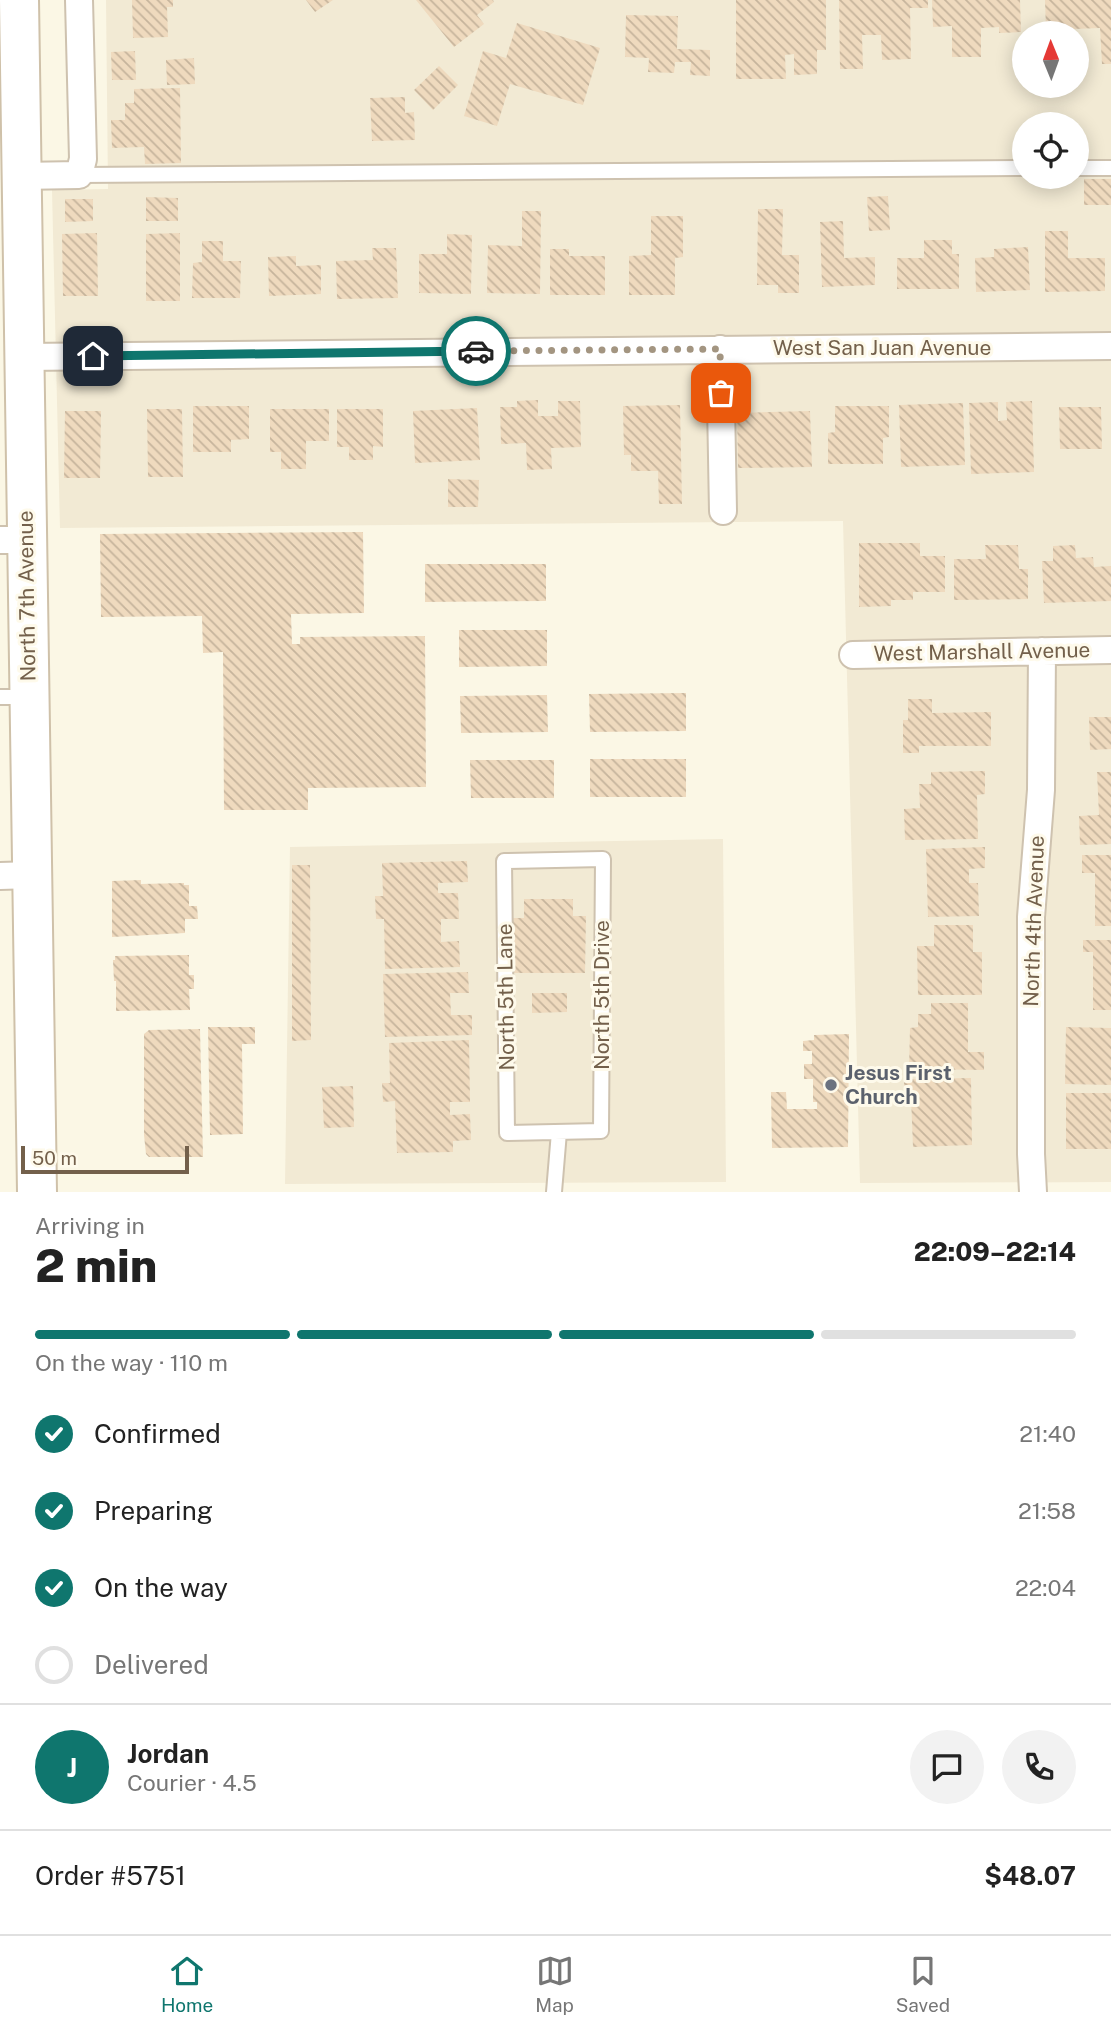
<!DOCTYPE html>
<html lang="en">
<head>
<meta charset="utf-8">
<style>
  body { margin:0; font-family:"Public Sans",sans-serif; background:#f2f2f2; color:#222; height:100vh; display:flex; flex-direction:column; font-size:26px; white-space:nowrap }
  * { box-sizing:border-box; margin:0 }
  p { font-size:23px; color:#767676 }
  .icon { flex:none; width:38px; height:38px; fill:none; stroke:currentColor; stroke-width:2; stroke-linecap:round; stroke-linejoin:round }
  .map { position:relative; height:1192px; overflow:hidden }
  .side { display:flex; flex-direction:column; background:#fff; flex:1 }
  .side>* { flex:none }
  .needle { width:46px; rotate:359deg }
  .buttons { position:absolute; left:1012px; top:21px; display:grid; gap:14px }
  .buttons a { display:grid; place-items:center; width:77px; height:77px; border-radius:50%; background:#fff; box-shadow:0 4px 18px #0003; font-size:35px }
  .scale { position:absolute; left:21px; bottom:18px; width:168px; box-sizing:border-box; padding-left:7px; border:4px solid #73604b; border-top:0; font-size:19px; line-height:24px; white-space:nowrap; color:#73604b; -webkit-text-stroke:5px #fefaeb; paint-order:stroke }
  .pin { position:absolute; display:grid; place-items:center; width:60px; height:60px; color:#fff; margin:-30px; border-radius:14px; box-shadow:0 4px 10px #0006 }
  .courier { position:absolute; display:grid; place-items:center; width:70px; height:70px; margin:-35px; border:5px solid #0f766e; border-radius:50%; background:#fff; color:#222; box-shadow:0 2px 9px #0007 }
  .overview em { font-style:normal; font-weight:800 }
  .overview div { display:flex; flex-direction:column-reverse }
  .overview { display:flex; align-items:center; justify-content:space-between; height:119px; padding:0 35px }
  h1 { font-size:46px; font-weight:800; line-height:52px }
  .bar { display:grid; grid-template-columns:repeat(4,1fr); gap:10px 7px; align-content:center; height:84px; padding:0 35px }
  .bar i { height:9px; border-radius:5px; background:#e0e0e0 }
  .bar .selected { background:#0f766e }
  .bar p { grid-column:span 4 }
  .line { display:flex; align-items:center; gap:18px; padding:0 35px; border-top:2px solid #e0e0e0 }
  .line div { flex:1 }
  .round { display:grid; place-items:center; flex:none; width:74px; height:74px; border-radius:37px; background:#f2f2f2 }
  ol { padding:0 35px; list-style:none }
  li { display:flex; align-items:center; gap:21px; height:77px }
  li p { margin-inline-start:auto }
  li .icon { padding:7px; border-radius:50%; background:#0f766e; color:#fff; stroke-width:4 }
  li:last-child { color:#767676 }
  li i { width:38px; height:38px; border:4px solid #e0e0e0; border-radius:50% }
  .menu { display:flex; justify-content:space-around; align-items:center; height:98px; border-top:2px solid #e0e0e0; background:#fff; font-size:19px; color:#767676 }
  .menu a { display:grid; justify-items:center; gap:4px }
  .menu .selected { color:#0f766e }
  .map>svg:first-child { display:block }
  .residential { fill:#f2ead4; fill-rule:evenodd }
  .building { fill:url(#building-back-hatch) }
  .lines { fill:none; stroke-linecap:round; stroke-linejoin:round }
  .service-casing { stroke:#cec2af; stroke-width:18 }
  .minor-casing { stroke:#cec2af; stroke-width:30 }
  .secondary-casing { stroke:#cfc1a9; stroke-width:42 }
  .service { stroke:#fff; stroke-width:14 }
  .minor { stroke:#fff; stroke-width:26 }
  .secondary { stroke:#fff; stroke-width:38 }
  .done { stroke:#a39581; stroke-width:7; stroke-dasharray:0 12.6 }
  .route { stroke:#0f766e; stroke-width:9 }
  .worship-dot { fill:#6b7280; stroke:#fefaeb; stroke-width:2.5 }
  .labels { text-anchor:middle; stroke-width:6; stroke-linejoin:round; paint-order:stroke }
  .street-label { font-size:21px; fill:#73604b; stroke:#fefaeb }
  .worship-label { font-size:21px; font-weight:bold; fill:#5b616d; stroke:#fefaeb; text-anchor:start }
</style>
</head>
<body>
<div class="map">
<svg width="1111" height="1192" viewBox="0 0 1111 1192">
  <defs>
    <pattern id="building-back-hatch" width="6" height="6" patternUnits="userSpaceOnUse" patternTransform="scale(1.75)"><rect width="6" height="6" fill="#efdabe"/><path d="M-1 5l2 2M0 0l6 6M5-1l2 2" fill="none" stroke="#c6b49c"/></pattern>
  </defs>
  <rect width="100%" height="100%" fill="#fbf7e5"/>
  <path class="residential" d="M106 0H1111V1182L860 1183 843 521 60 528 52 190 108 189ZM1024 33H1076V86H1024ZM1024 124H1076V177H1024Z
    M723 839 726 1182 285 1184 290 847Z"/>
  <path class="building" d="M132 0H173V7H167L168 37 133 38Z
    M306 0H333L315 12Z
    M416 0H493L494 2 477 15 484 24 454 47Z
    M736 0H826V50H817V74L794 75V54L785 55 786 79H736Z
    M839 0H928V8H910L911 59 882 60 881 35H862L863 69H840Z
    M932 0H1020L1021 32 999 33V27L981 28V57H952V26L933 27Z
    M1045 0H1111V64H1102L1100 28 1046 30Z
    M626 15 678 16 677 49 710 50V76L690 75 691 62H675L674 73 648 72 649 58 625 57Z
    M517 23 600 48 583 105 510 84 497 126 464 116 483 51 506 58Z
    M135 51 136 80H112L111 52Z
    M194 58 195 84 167 85 166 60Z
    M439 66 458 85 433 110 414 90Z
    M180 88 181 163 145 164 144 147 112 148 111 120H125V103H134V89Z
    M405 97V113L414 112 415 140 372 141 370 98Z
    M1084 179H1111V205H1084Z
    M888 196 890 230 869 231 867 197Z
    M146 197 178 198V221H146Z
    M65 199H93V221L65 222Z
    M758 209H783L782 255H799V293H778V285H757Z
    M522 211H541L540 294 487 293 488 245 522 246Z
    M651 216H683V257L675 258V295H629V256L651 255Z
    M843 221 844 258 875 257V285L822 287 820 222Z
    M1045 231H1068V258H1105V291L1045 292Z
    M97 233 98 296H63L62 234Z
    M180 233V301H146V234Z
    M447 234 472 235 471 294 419 293V254H447Z
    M924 240H952V254H959V289H897V258H924Z
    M202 241H223V261H241L240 298H192L193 263 202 262Z
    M1028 247 1030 290 976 292 975 258 994 257V249Z
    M372 248H396L398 298 337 299 336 261 373 260Z
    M550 249H569V256H605V295H550Z
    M296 256V266L321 265V294L269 296 268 257Z
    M538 400V416H558V401H580L581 447 551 448 552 469 527 470 526 443 501 444 500 407H517V401Z
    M1032 401 1034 472 971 474 969 403 998 402V421L1007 420 1006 402Z
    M963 403 965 465 901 467 899 405Z
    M680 405 682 504H659L658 471H631V455H624L623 406Z
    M193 406H249V439L231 440V452H193Z
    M835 406H889V437L883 438V464H828V433L835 432Z
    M1059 407H1101L1102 449H1060Z
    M477 408 480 460 415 463 413 411Z
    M147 409H182L183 477H148Z
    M270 409H329V441H306V469H281V452H270Z
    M337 409H383V447L373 446V460H349V447H337Z
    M65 411H101L100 478H64Z
    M810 411 812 467 738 468 737 413Z
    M448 479 479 480 478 507H448Z
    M363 532 364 613 291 614 292 644H300V637L425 636 426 787 308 788V810H224L223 652 203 653 202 616 101 617 100 534Z
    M859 543H920V556H945V592H913V600H891V606L859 607Z
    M985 545H1018L1019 569H1028V599L954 600V559H986Z
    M1075 545 1076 558 1093 557 1094 567 1111 566V601L1044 603 1042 561H1053V546Z
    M425 564H546V601L425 602Z
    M459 630H547V666L459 667Z
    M686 693V731L590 732 589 694Z
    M547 695 548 732 461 733 460 696Z
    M908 699H932V713L991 712V746H919V753H903V720H908Z
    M1089 717H1111V749L1090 750Z
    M590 759H686V797H590Z
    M470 760H554V798H471Z
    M985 771V794L977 795 978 839 905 840 904 809 920 808 919 784H931V772Z
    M1097 772H1111V844L1080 845 1079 816 1099 815Z
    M985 847V868L969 869V883H978L979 916 928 917 926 849Z
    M1082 855H1111V926H1095V873H1082Z
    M467 861 468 882 438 883V893H458L459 919H441V942L459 941 460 967 385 969 384 919H376L375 896H383L382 863Z
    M292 865H310L311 1040 292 1041Z
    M141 880V884L184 883V885H189V906H197L198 919H185V933L112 937V881Z
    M524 899H573V916H586L585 973H511V918H524Z
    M934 925H973V952H982V995H918L917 946H934Z
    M1083 940H1111V1010H1093V952H1083Z
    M189 955V975H194V989H189L190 1010 116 1011V981H114L113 960H115V956Z
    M468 972 469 993H450L451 1015H472V1035L385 1037 383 974Z
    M532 993H567V1012L532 1013Z
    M931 1003H968V1052H984V1070L909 1069 910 1028 918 1027V1014H931Z
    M208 1027H255V1044H242L243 1134 210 1135Z
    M1066 1027 1111 1028V1085L1065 1084Z
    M200 1029 203 1157H149L146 1154 144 1135V1034L149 1030Z
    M849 1034 848 1147 772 1148 771 1092H786L787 1109H817V1102H813V1079H804V1064H812V1051H803V1041L814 1040V1035Z
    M469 1040 470 1102H450V1115L470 1114 471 1140 453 1141V1152L397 1153 395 1101 383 1102 382 1083H390L389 1043Z
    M971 1078 972 1145 913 1147 911 1097H904V1079Z
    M353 1086 354 1127 324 1128 322 1087Z
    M1066 1093H1111V1149H1066Z"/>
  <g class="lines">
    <defs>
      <path id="service" d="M1076 168H1111
        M79 175 1024 168
        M0 697H28
        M603 859 601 1131 507 1133 504 861Z
        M554 1192 559 1132"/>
      <path id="minor" d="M20 176 79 175 83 159 79 0
        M720 349 723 511
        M23 357 1111 346
        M0 540H26
        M853 655 1111 650
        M0 876 32 875
        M1033 1192 1031 1154V917L1041 790 1042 651"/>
      <path id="secondary" d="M19 0 37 1192"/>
    </defs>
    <use href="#service" class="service-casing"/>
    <use href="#minor" class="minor-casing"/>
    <use href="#secondary" class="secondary-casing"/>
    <use href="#service" class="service"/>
    <use href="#minor" class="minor"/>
    <use href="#secondary" class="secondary"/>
  </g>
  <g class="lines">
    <path class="done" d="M476 351 720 349 721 393"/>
    <path class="route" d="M93 356 476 351"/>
  </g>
  <circle class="worship-dot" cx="831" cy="1085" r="7"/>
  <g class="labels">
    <g class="street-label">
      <text x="882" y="355">West San Juan Avenue</text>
      <text transform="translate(27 596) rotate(-91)" y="7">North 7th Avenue</text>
      <text transform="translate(982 652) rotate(-1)" y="7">West Marshall Avenue</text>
      <text transform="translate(1034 921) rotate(-88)" y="7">North 4th Avenue</text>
      <text transform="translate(602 995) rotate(-90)" y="7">North 5th Drive</text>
      <text transform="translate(506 997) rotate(-91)" y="7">North 5th Lane</text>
    </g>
    <g class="worship-label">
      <text x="845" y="1080">Jesus First<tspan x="845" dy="24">Church</tspan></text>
    </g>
  </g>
</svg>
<div class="buttons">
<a><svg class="needle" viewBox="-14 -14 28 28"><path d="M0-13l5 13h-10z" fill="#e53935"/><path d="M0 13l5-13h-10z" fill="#767676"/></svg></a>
<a><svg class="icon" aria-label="locate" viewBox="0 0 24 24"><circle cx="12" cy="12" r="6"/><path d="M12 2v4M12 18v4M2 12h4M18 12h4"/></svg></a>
</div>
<div class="scale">50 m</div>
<div class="pin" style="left:721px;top:393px;background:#ea580c"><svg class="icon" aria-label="bag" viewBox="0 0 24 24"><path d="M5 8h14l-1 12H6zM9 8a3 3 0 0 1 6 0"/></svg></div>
<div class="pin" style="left:93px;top:356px;background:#1f2937"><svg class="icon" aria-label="home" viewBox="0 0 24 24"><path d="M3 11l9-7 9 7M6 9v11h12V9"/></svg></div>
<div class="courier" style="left:476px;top:351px"><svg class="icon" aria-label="car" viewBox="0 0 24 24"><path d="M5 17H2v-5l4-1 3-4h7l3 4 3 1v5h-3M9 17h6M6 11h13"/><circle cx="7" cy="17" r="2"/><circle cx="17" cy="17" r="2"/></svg></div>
</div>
<section class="side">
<div class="overview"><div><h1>2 min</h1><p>Arriving in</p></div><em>22:09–22:14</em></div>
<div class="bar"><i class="selected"></i><i class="selected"></i><i class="selected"></i><i></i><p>On the way · 110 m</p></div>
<ol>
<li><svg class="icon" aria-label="check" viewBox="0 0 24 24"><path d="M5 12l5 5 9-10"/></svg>Confirmed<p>21:40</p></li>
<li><svg class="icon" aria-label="check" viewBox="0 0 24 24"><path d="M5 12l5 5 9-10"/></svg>Preparing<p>21:58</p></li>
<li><svg class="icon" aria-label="check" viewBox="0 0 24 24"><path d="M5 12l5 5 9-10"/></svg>On the way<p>22:04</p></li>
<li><i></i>Delivered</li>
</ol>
<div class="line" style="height:126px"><b class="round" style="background:#0f766e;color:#fff">J</b><div><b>Jordan</b><p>Courier · 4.5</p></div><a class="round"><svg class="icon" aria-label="chat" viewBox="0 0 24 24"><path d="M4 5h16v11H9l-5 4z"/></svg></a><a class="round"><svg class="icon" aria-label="phone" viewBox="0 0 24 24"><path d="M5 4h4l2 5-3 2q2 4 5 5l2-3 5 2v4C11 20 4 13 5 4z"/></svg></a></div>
<div class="line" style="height:91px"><div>Order #5751</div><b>$48.07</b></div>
</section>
<nav class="menu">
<a class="selected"><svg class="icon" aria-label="home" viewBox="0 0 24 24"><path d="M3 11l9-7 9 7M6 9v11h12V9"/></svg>Home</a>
<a><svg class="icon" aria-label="map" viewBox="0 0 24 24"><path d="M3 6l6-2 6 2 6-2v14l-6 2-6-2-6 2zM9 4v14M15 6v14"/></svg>Map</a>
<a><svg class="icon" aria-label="saved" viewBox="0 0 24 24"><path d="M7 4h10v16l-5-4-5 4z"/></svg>Saved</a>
</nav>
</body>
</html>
